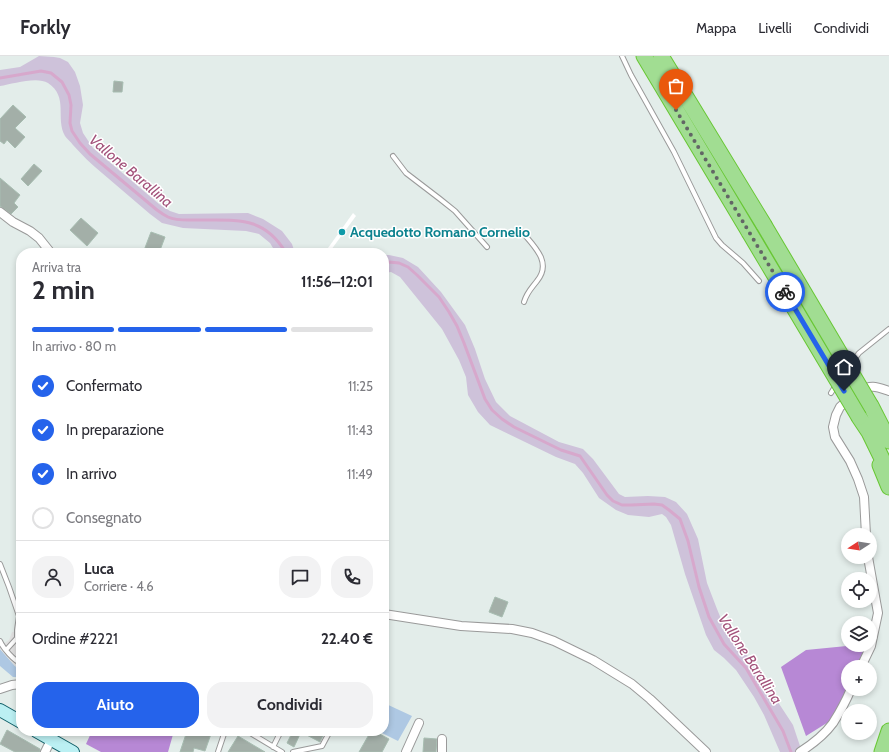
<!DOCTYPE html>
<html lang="it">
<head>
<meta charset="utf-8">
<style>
  body { margin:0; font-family:Cabin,sans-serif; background:#f2f2f3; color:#2b2b33; height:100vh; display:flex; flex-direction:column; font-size:15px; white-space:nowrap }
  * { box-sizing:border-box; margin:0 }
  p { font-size:13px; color:#7c7c81 }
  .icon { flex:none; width:22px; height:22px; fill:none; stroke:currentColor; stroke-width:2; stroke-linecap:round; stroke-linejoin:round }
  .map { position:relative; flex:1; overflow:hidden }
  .panel { position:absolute; left:16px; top:192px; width:373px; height:488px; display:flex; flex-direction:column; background:#fff; border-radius:16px; box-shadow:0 2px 6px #0003 }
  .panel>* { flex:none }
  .needle { width:26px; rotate:258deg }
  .controls { position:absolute; left:841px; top:472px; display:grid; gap:8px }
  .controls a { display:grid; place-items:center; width:36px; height:36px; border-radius:50%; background:#fff; box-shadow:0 2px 6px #0003; font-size:20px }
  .pin { position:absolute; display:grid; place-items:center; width:34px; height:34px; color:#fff; margin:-41px -17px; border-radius:50% 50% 50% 0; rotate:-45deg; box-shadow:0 0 4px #0007 }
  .pin .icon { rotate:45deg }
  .courier { position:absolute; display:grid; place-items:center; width:40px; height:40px; margin:-20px; border:3px solid #2563eb; border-radius:50%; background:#fff; color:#222; box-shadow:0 1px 5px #0007 }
  .headline em { font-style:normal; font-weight:800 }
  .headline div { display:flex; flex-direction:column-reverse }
  .headline { display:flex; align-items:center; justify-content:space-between; height:68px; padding:0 16px }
  h1 { font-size:26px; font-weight:800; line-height:30px }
  .bar { display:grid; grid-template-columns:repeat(4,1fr); gap:6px 4px; align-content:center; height:48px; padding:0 16px }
  .bar i { height:5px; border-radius:3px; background:#e1e1e2 }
  .bar .active { background:#2563eb }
  .bar p { grid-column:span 4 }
  .line { display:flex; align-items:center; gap:10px; padding:0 16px; border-top:1px solid #e1e1e2 }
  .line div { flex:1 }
  .round { display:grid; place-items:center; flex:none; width:42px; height:42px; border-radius:16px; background:#f2f2f3 }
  ol { padding:0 16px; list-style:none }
  li { display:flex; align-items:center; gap:12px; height:44px }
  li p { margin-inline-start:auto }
  li .icon { padding:4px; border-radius:50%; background:#2563eb; color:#fff; stroke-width:4 }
  li:last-child { color:#7c7c81 }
  li i { width:22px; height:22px; border:2px solid #e1e1e2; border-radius:50% }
  .primary-button { display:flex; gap:8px; margin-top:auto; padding:8px 16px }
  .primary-button a { flex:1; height:46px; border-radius:16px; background:#2563eb; color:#fff; font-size:16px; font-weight:800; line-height:46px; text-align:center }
  .primary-button a+a { background:#f2f2f3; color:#2b2b33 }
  header { display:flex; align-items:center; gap:24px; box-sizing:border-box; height:56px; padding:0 20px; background:#fff; border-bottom:1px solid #e1e1e2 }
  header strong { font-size:19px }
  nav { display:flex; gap:22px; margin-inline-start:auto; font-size:14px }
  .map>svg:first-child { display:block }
  .grass { fill:#aec8e3 }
  .wetland { fill:#cec2da }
  .pitch { fill:#b788d5 }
  .parking { fill:#e1e1e1 }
  .pier { fill:#fff }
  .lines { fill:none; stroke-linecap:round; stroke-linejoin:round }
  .stream { stroke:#d7a8cc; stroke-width:3 }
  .building { fill:#a3afa8; stroke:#a7bdb1 }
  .lane-casing { stroke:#9a9a9a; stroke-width:6 }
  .street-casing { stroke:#9a9a9a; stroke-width:10 }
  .secondary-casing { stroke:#0f5f68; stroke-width:14 }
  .highway-casing { stroke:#68c734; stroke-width:17 }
  .lane { stroke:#fff; stroke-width:4 }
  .street { stroke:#fff; stroke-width:8 }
  .secondary { stroke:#bbf0f3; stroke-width:12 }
  .highway { stroke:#a1dd92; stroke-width:15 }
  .highway-bridge-casing { stroke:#68c734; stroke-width:17; stroke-linecap:butt }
  .highway-bridge { stroke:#a1dd92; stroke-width:15 }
  .done { stroke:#626665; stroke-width:4; stroke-dasharray:0 7.2 }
  .route { stroke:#2563eb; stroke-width:5 }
  .culture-dot { fill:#0f9aa8; stroke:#fff; stroke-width:1.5 }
  .labels { text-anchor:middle; stroke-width:3; stroke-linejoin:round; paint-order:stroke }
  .culture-label { font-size:14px; font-weight:bold; fill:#0d838f; stroke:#fff; text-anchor:start }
  .water-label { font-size:15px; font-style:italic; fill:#a3537b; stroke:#fff }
</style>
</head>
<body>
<header>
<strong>Forkly</strong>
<nav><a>Mappa</a><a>Livelli</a><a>Condividi</a></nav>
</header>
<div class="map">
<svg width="889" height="696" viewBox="0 0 889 696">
  <rect width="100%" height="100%" fill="#e3edea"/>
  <path class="grass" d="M0 593 15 610 21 614V621H13L0 610Z
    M384 647 412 660 398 685 378 675H384Z"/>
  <path class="wetland" d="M39 0 54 1 60 2 68 6 75 16 80 30 83 49 80 67 83 77 93 92 159 148 170 155 179 158 248 157 263 163 282 175 292 188 295 197H276L270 187 259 178 246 175 183 172 162 167 150 158C134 144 118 131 102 117 91 108 82 99 73 89 71 86 67 83 65 80 55 62 69 41 48 27 37 20 12 28 0 30V14L20 11Z
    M384 199H389L403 202 418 211 441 236 465 269 475 293 485 323 496 346 510 360 559 386 583 393 593 403 619 438 625 441 648 440 665 441 676 446 687 458 698 483 707 527 717 553 728 580 747 599 793 669 802 696H780L764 659 754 641 736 614 724 602 714 594 706 579 685 518 671 469 666 461 662 458 649 461 628 459 616 454 599 442 583 417 575 408 556 401 490 369 478 356 468 339 466 321 459 304 442 273 400 221 391 216 384 217Z"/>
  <path class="pitch" d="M857 589 866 591 857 611H848V632L842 644 830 665 806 680 781 611 806 594Z
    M92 675H174L168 696H101L86 688Z"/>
  <path class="parking" d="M21 575V614L15 610 0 593V590L9 584 12 576Z"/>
  <path class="pier" d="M353 157 356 160 331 194 328 192Z"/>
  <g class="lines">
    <path class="stream" d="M0 22 41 15 51 17 62 26 69 39 71 49 70 67 72 75 80 87 90 98 157 154C161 157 164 159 168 161 177 165 186 164 196 164 234 165 263 158 286 197
      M384 207 389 206 399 207 408 211 417 219 439 241 449 256 457 270 464 287 485 343 492 354 502 363 514 371 561 394 580 400 607 439 613 445 622 449H631L654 448 662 449 669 454 680 463 688 485 699 531 709 561 724 588 746 612 783 675 791 696"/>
  </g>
  <path class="building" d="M114 25 123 26 122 36H113Z
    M13 49 26 61 15 72 25 81 15 92 7 84 4 88 0 85V63Z
    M34 108 42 115 28 130 21 123Z
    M0 122 20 139 14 147 18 151 11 158 0 150Z
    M81 162 98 177 87 190 70 174Z
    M151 176 165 181 159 197H143Z
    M495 541 508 546 502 561 489 556Z
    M7 674 40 693V696H15L0 688Z
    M187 675H212L205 695 194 692 193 696H180Z
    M293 675H325L320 686 301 676 294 691 287 687Z
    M371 675H374L389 683 382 696H359Z
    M238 680 265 696H228Z
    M424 682 437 683 436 696H423Z"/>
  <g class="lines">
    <defs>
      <path id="lane" d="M622 0 631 19 674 96 716 182 722 189 743 207 759 225
        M393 100 406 117 440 143 455 155 487 191
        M523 177C535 191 552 207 537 225 531 233 527 236 524 246
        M850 309 859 297 889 273
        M831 337 836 329
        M0 508 9 531 19 560 17 574V582
        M0 585C3 592 14 605 21 607
        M6 594 17 582 21 581
        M247 675 282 696
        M273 691 281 675
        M218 696 225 675
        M293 696 322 690 330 675"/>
      <path id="street" d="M0 156 13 166 30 175 39 182 51 197
        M860 335C871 328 877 331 889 335
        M850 342 840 351 836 359 833 371 835 381 850 405 858 423 864 441 866 479
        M384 558 461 570 512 573 532 577 554 585 593 604 632 628 650 643 706 696
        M861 611 871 590 878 557 868 501
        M0 633 12 629 21 628
        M45 696 51 684
        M406 696 419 667
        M442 696V683
        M800 696C811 689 825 678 833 667 840 656 846 645 851 633"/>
      <path id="secondary" d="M0 654 21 666
        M36 675 73 696"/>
      <path id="highway" d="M644 0 749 176
        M661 0 764 169
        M871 350 889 385
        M859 361 869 376 889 417
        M880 409 889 431
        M882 696 889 675"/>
    </defs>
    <use href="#lane" class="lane-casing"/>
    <use href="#street" class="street-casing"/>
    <use href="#secondary" class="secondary-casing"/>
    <use href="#highway" class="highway-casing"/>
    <use href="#lane" class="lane"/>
    <use href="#street" class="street"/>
    <use href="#secondary" class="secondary"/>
    <use href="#highway" class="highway"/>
    <defs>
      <path id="highway-bridge" d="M764 169 871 350
        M749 176 859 361"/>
    </defs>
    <use href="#highway-bridge" class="highway-bridge-casing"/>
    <use href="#highway-bridge" class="highway-bridge"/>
  </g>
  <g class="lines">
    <path class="done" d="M676 54 785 236"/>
    <path class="route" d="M785 236 844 335"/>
  </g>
  <circle class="culture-dot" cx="342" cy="176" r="4"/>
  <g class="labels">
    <g class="culture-label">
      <text x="350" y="181">Acquedotto Romano Cornelio</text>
    </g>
    <g class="water-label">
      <text transform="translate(131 115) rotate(40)" y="5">Vallone Barallina</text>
      <text transform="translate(750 603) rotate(57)" y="5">Vallone Barallina</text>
    </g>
  </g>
</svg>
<div class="controls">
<a><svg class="needle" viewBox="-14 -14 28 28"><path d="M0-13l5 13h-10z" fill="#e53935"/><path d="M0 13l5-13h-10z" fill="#7c7c81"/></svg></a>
<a><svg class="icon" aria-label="locate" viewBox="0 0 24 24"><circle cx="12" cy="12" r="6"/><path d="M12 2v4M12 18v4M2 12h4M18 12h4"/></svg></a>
<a><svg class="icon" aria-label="layers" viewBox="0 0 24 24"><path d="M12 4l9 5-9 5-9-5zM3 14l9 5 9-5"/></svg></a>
<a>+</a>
<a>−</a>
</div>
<div class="pin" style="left:676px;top:54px;background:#ea580c"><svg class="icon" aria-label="bag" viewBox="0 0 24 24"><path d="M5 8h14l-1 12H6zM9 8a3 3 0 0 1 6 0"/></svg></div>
<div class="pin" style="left:844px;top:335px;background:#1f2937"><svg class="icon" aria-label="home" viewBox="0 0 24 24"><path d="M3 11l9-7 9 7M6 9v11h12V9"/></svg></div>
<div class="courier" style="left:785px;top:236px"><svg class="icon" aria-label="bike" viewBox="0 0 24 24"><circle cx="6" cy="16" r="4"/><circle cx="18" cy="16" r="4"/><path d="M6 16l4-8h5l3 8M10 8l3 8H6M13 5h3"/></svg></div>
<section class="panel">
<div class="headline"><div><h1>2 min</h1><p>Arriva tra</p></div><em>11:56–12:01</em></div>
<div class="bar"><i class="active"></i><i class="active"></i><i class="active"></i><i></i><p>In arrivo · 80 m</p></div>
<ol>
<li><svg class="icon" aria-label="check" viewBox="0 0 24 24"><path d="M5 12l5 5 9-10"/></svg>Confermato<p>11:25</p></li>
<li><svg class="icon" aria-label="check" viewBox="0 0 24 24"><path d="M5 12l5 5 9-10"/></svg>In preparazione<p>11:43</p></li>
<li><svg class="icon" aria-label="check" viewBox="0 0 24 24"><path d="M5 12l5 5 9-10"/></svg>In arrivo<p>11:49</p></li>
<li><i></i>Consegnato</li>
</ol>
<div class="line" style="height:72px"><a class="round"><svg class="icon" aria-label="person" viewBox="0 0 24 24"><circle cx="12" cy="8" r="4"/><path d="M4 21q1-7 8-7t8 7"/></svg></a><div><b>Luca</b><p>Corriere · 4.6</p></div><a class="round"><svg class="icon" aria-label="chat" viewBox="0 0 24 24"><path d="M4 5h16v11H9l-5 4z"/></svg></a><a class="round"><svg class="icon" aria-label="phone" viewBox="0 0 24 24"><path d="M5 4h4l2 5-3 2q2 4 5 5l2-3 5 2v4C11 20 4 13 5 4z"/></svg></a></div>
<div class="line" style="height:52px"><div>Ordine #2221</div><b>22.40 €</b></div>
<div class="primary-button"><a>Aiuto</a><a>Condividi</a></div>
</section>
</div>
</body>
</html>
